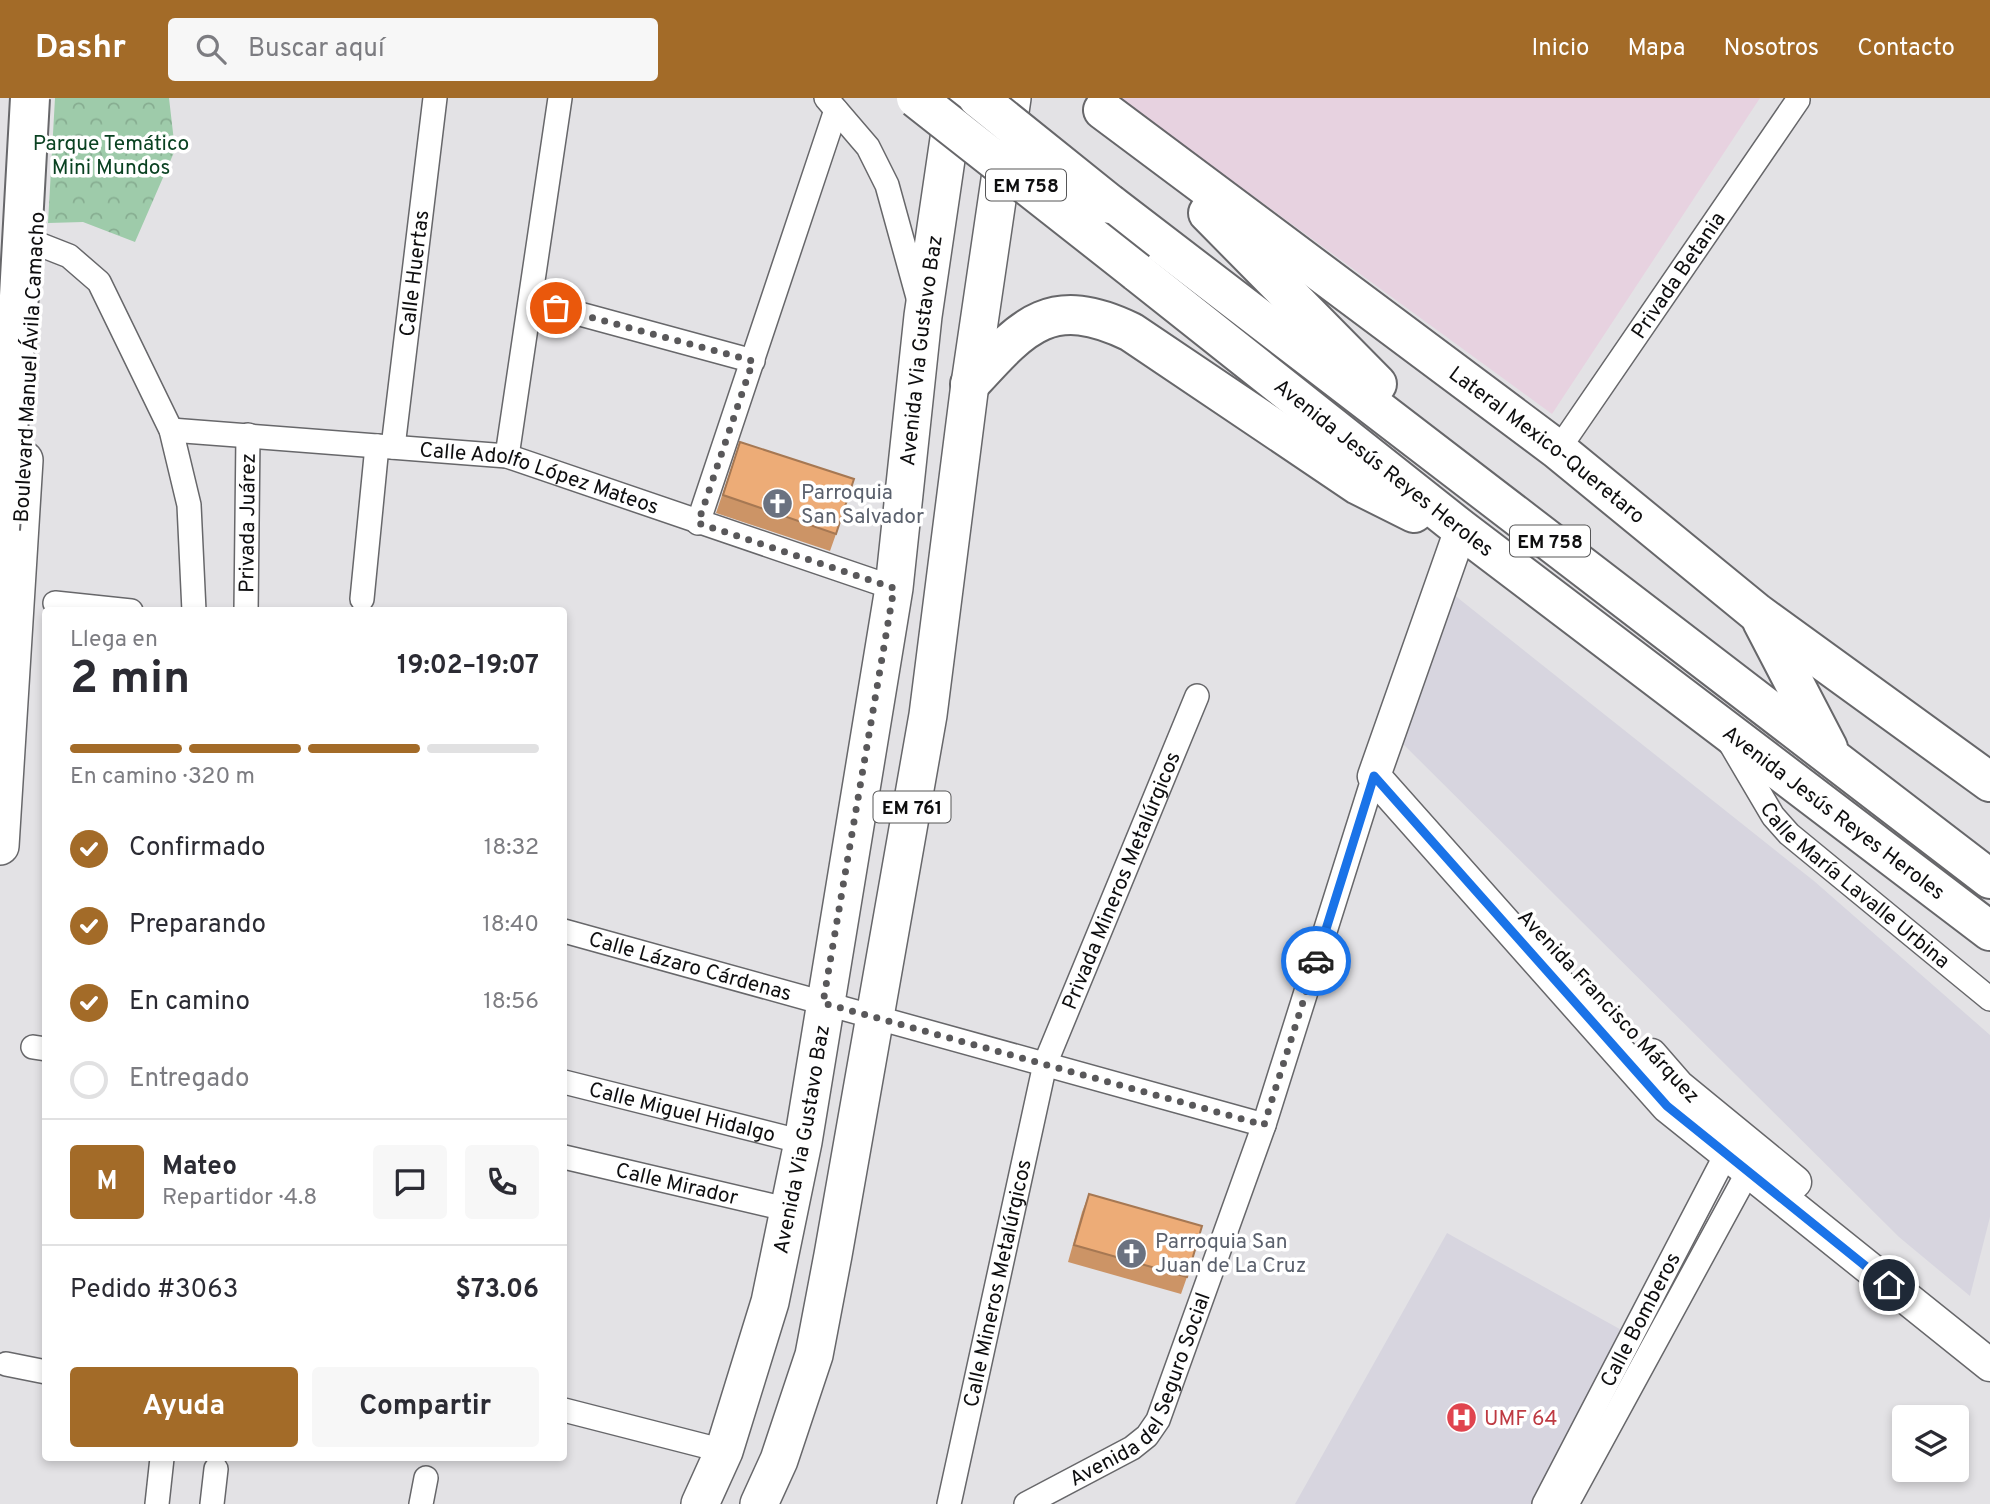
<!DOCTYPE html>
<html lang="es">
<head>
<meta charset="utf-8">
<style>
  body { margin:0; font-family:Overpass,sans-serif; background:#f7f7f7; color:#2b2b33; height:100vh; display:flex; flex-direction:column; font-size:26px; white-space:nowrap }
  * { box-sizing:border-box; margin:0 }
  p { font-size:23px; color:#7c7c81 }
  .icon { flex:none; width:38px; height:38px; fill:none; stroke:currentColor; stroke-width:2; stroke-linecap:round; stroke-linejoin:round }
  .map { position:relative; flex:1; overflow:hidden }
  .side { position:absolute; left:42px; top:509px; width:525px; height:854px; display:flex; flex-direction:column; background:#fff; border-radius:7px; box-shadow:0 4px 10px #0003 }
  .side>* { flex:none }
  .tools { position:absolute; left:1892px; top:1307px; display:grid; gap:14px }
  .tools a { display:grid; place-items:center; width:77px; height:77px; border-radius:7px; background:#fff; box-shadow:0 4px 10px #0003; font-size:35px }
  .pin { position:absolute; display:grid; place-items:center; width:60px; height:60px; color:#fff; margin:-30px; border:4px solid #fff; border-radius:50%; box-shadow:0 2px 7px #0007 }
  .courier { position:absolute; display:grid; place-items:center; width:70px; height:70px; margin:-35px; border:5px solid #1a73e8; border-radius:50%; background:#fff; color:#222; box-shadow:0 2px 9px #0007 }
  .headline em { font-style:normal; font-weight:700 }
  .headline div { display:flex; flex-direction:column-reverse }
  .headline { display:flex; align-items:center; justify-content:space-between; height:119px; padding:0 28px }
  h1 { font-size:46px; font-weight:700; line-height:52px }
  .bar { display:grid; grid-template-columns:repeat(4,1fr); gap:10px 7px; align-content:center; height:84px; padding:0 28px }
  .bar i { height:9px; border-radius:5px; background:#e1e1e2 }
  .bar .selected { background:#a36b28 }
  .bar p { grid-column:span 4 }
  .line { display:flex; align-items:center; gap:18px; padding:0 28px; border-top:2px solid #e1e1e2 }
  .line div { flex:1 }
  .round { display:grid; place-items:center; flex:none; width:74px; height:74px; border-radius:7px; background:#f7f7f7 }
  ol { padding:0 28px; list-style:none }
  li { display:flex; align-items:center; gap:21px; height:77px }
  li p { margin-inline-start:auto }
  li .icon { padding:7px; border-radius:50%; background:#a36b28; color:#fff; stroke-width:4 }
  li:last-child { color:#7c7c81 }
  li i { width:38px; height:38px; border:4px solid #e1e1e2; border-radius:50% }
  .button { display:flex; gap:14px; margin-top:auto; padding:14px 28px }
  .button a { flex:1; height:80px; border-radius:7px; background:#a36b28; color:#fff; font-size:28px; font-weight:700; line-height:80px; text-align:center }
  .button a+a { background:#f7f7f7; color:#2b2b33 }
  header { display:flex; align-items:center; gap:42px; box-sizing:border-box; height:98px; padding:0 35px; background:#a36b28; color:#fff }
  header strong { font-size:33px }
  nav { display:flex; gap:38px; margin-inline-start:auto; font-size:24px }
  .search { width:490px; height:63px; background:#f7f7f7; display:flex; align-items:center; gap:18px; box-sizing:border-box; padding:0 24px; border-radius:7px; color:#7c7c81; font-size:26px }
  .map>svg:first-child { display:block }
  .industrial { fill:#e7d2e0 }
  .built { fill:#d7d5df }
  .forest { fill:url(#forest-crowns) }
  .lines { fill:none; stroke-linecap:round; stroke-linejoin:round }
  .street-casing { stroke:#67676a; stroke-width:26 }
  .secondary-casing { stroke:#67676a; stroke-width:35 }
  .primary-casing { stroke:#67676a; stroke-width:40 }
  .highway-casing { stroke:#67676a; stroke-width:42 }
  .street { stroke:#fff; stroke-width:23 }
  .secondary { stroke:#fff; stroke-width:32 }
  .primary { stroke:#fff; stroke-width:37 }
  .highway { stroke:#fff; stroke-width:38 }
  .highway-bridge-casing { stroke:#67676a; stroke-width:42; stroke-linecap:butt }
  .highway-bridge { stroke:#fff; stroke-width:38 }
  .wall { fill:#cc9466 }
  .building { fill:#edac77; stroke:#a67853; stroke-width:2 }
  .done { stroke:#59585a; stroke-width:7; stroke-dasharray:0 12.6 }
  .route { stroke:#1a73e8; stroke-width:9 }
  .labels { text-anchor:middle; stroke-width:7; stroke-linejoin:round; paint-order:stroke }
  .shield { fill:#fff; stroke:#565657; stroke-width:2 }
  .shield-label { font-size:19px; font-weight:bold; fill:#0e0e0f }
  .park-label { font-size:21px; fill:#0a4222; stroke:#fff }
  .street-label { font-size:21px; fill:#0e0e0f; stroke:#fff }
  .worship-label { font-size:21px; fill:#5b616d; stroke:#fff; text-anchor:start }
  .health-label { font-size:21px; fill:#be3a42; stroke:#fff; text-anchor:start }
</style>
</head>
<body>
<header>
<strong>Dashr</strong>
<div class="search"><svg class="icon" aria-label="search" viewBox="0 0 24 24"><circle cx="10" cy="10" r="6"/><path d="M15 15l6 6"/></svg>Buscar aquí</div>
<nav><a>Inicio</a><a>Mapa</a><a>Nosotros</a><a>Contacto</a></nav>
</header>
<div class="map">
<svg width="1990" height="1406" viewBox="0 0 1990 1406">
  <defs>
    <pattern id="forest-crowns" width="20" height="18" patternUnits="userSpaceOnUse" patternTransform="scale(1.75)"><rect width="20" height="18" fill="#9ecbaa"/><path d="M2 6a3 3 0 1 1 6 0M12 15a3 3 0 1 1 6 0" fill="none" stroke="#87ad91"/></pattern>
  </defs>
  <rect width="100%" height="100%" fill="#e3e2e5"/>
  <path class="industrial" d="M1119 0H1760L1552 316Z"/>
  <path class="built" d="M1453 496 1814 783 1990 937V1119L1970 1198 1899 1139 1402 645Z
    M1447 1135 1625 1234 1534 1406H1295Z"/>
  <path class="forest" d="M55 0H169L175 52 135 144 83 124 48 125Z"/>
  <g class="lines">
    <defs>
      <g id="street">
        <path d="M826 0 868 49 887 87 919 203"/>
        <path d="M41 147 69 158 99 184 171 332 189 407 194 513"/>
        <path d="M532 203 753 263"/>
        <path id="s1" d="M171 332 507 358 894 490"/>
        <path id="s2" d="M393 349 435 0"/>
        <path id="s3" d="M1558 352 1798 2"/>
        <path d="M507 358 560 0"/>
        <path d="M698 425 836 12"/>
        <path d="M362 501 377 348"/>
        <path d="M55 505 131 513"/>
        <path id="s4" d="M246 513 248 337"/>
        <path id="s5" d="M1730 645 1773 718 1789 736 1990 901"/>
        <path id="s6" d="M564 833 1264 1027"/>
        <path d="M33 949 46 951"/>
        <path id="s7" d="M564 984 803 1044"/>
        <path id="s8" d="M564 1059 790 1112"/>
        <path d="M6 1266 46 1274"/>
        <path d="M564 1312 724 1353"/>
        <path d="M157 1406 162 1360"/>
        <path d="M212 1406 216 1371"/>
        <path d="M421 1406 426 1380"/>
        <path id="s9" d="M949 1406 1045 966 1197 598"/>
        <path id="s10" d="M1026 1406 1132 1350 1147 1338 1158 1322 1264 1027 1374 678"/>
        <path id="s11" d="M1544 1406 1733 1043"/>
        <path d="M1567 1406 1755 1061"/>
      </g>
      <path id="secondary" d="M1461 431 1374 678 1667 1008 1990 1267
        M1651 957 1678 988 1795 1084"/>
      <g id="primary">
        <path d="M0 748 24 362"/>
        <path id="s12" d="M700 1406 724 1353 770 1204 803 1044 894 490 923 218 955 0"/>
        <path d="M759 1406 779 1362 814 1257 833 1157 928 617 970 286 1012 0"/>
      </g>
      <g id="highway">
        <path id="s13" d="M1103 12 1558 352 1757 515 1990 684"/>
        <path d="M1110 106 1990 781"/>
        <path d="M1208 115 1377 286"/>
        <path id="s14" d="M1137 174 1461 431 1990 833"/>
        <path d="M970 286C1023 228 1050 195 1131 234L1358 387 1414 415"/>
        <path d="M1762 523 1828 650"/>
      </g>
    </defs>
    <use href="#street" class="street-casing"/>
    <use href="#secondary" class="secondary-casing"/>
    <use href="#primary" class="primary-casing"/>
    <use href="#highway" class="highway-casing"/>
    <use href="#street" class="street"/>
    <use href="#secondary" class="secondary"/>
    <use href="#primary" class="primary"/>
    <use href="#highway" class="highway"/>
    <defs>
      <path id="highway-bridge" d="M916 0 1137 174
        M978 0 1110 106
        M0 431 19 198 30 0"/>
    </defs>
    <use href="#highway-bridge" class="highway-bridge-casing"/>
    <use href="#highway-bridge" class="highway-bridge"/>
  </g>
  <path class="wall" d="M734 362 836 436 830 453 716 415Z
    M1089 1096 1187 1179 1181 1196 1068 1164 1082 1114Z"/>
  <path class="building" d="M740 344 854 381 836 436 723 397Z
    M1089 1096 1202 1128 1187 1179 1074 1147Z"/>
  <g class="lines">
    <path class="done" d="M556 210 753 263 698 425 894 490 823 905 1264 1027 1316 863"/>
    <path class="route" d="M1316 863 1374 678 1667 1008 1889 1187"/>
  </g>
  <defs>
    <symbol id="church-disc" viewBox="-11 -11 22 22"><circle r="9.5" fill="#6b7280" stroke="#fff"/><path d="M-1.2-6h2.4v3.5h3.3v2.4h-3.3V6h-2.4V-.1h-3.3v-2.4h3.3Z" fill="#fff"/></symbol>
    <symbol id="hospital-disc" viewBox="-11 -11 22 22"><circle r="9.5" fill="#e0444e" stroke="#fff"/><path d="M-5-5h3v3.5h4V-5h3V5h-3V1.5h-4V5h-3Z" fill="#fff"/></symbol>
  </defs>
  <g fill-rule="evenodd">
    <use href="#church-disc" x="760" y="388" width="35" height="35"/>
    <use href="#church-disc" x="1114" y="1138" width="35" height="35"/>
    <use href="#hospital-disc" x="1444" y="1302" width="35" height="35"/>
  </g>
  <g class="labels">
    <g class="shield">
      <rect x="986" y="71.5" width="80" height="31" rx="5"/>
      <rect x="1510" y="427.5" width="80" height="31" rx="5"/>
      <rect x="873.5" y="693.5" width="77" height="31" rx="5"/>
    </g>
    <g class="shield-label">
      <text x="1026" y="94">EM 758</text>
      <text x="1550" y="450">EM 758</text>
      <text x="912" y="716">EM 761</text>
    </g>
    <g class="park-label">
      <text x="111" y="52">Parque Temático<tspan x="111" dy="24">Mini Mundos</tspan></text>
    </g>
    <g class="street-label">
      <text dy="7" stroke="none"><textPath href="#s2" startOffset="175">Calle Huertas</textPath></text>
      <text dy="7" stroke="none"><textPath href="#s3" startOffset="212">Privada Betania</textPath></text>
      <text dy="7" stroke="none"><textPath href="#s12" startOffset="1178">Avenida Via Gustavo Baz</textPath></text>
      <text transform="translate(29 269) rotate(-87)" y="7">Boulevard Manuel Ávila Camacho</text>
      <text dy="7" stroke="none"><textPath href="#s13" startOffset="556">Lateral Mexico-Queretaro</textPath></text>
      <text dy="7" stroke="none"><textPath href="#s14" startOffset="315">Avenida Jesús Reyes Heroles</textPath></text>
      <text dy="7" stroke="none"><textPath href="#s1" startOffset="373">Calle Adolfo López Mateos</textPath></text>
      <text dy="7" stroke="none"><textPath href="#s4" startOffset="88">Privada Juárez</textPath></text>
      <text dy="7" stroke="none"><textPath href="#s14" startOffset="882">Avenida Jesús Reyes Heroles</textPath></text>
      <text dy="7" stroke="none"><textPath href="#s9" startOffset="649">Privada Mineros Metalúrgicos</textPath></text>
      <text dy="7" stroke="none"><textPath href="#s5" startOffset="192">Calle María Lavalle Urbina</textPath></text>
      <text dy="7" stroke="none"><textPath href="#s6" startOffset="131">Calle Lázaro Cárdenas</textPath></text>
      <text transform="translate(1609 908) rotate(47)" y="7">Avenida Francisco Márquez</text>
      <text dy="7" stroke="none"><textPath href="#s7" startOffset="122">Calle Miguel Hidalgo</textPath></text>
      <text dy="7" stroke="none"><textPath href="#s12" startOffset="380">Avenida Via Gustavo Baz</textPath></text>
      <text dy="7" stroke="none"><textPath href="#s8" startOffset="116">Calle Mirador</textPath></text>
      <text dy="7" stroke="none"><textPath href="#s9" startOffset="226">Calle Mineros Metalúrgicos</textPath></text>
      <text dy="7" stroke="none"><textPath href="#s11" startOffset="208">Calle Bomberos</textPath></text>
      <text dy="7" stroke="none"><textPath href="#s10" startOffset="172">Avenida del Seguro Social</textPath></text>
    </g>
    <g class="worship-label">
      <text x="801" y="401">Parroquia<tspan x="801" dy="24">San Salvador</tspan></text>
      <text x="1155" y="1150">Parroquia San<tspan x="1155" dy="24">Juan de La Cruz</tspan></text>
    </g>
    <g class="health-label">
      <text x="1484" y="1327">UMF 64</text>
    </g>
  </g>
</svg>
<div class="tools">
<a><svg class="icon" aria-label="layers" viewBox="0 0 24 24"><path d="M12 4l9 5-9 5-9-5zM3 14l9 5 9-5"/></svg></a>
</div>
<div class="pin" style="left:556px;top:210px;background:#ea580c"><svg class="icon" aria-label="bag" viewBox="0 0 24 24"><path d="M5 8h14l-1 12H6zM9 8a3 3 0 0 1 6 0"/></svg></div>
<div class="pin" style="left:1889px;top:1187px;background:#1f2937"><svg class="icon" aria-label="home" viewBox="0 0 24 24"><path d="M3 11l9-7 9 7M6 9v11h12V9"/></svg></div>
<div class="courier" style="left:1316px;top:863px"><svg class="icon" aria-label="car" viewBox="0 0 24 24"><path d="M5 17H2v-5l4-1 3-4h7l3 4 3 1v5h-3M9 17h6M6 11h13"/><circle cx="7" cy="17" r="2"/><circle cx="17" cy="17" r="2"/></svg></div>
<section class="side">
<div class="headline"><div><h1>2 min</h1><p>Llega en</p></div><em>19:02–19:07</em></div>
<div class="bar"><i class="selected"></i><i class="selected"></i><i class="selected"></i><i></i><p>En camino · 320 m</p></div>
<ol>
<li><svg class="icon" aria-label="check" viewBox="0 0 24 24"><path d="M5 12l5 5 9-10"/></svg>Confirmado<p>18:32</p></li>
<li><svg class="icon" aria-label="check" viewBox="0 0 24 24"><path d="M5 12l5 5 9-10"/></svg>Preparando<p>18:40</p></li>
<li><svg class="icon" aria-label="check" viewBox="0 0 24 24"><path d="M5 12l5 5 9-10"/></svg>En camino<p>18:56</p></li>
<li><i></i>Entregado</li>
</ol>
<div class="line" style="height:126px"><b class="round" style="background:#a36b28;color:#fff">M</b><div><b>Mateo</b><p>Repartidor · 4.8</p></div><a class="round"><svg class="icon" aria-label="chat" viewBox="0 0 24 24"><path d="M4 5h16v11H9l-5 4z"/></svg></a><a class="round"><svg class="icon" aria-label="phone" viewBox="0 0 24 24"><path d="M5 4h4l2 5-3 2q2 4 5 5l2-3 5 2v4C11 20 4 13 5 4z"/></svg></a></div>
<div class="line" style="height:91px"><div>Pedido #3063</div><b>$73.06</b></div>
<div class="button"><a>Ayuda</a><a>Compartir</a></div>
</section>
</div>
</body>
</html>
